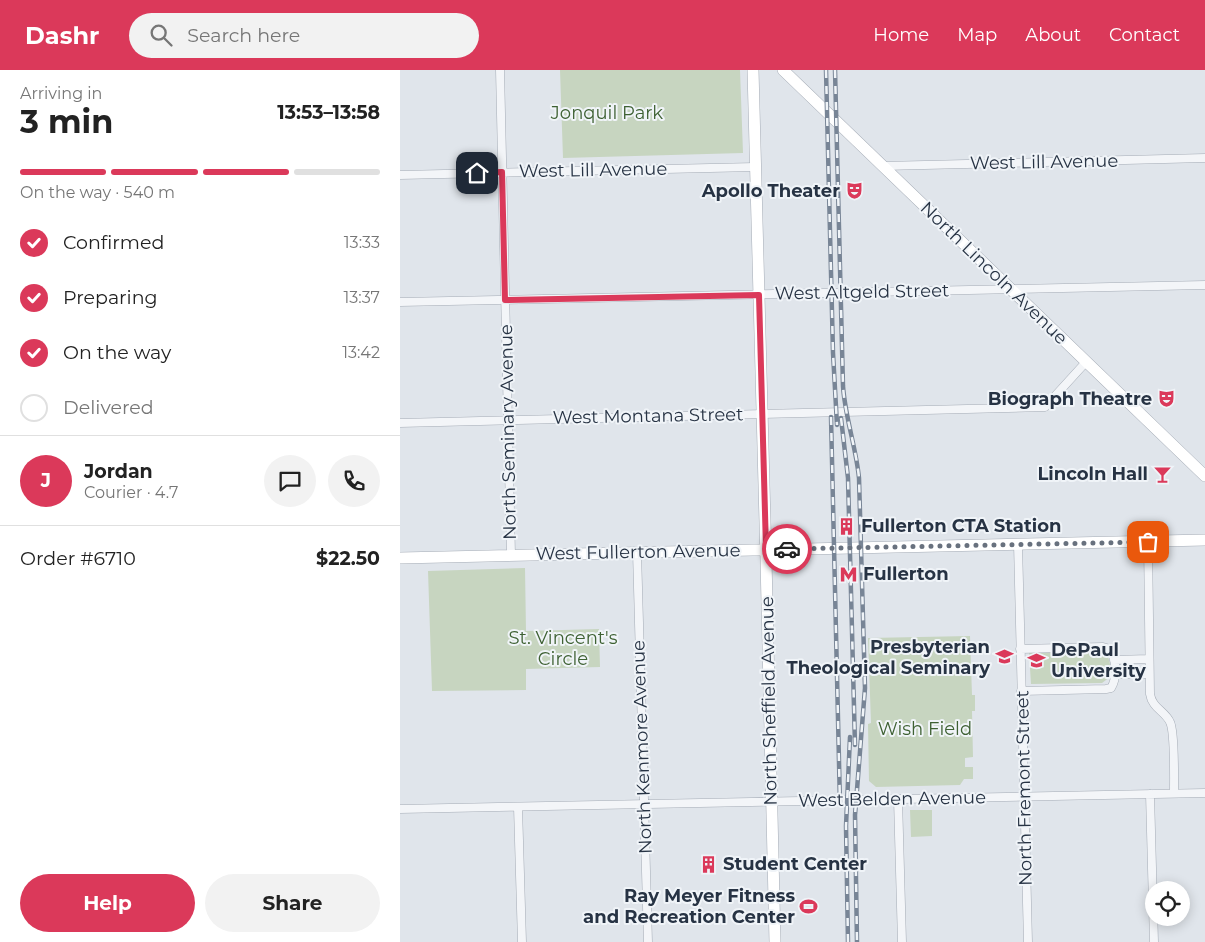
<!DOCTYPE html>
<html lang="en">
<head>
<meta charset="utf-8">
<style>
  body { margin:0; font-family:Montserrat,sans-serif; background:#f2f2f2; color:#222; height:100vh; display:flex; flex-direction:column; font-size:19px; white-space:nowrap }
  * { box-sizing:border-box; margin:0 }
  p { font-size:16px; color:#767676 }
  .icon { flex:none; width:28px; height:28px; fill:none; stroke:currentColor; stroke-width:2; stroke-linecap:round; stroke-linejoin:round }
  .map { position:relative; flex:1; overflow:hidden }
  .sheet { display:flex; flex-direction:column; background:#fff; width:400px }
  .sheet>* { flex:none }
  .fabs { position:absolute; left:745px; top:811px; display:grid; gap:10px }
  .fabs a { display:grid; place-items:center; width:45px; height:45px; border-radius:50%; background:#fff; box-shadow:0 2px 12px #0003; font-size:25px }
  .pin { position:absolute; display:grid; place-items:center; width:42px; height:42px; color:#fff; margin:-21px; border-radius:10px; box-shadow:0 2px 8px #0006 }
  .courier { position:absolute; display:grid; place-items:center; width:50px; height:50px; margin:-25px; border:4px solid #db395a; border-radius:50%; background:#fff; color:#222; box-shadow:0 1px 6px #0007 }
  .headline em { font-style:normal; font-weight:700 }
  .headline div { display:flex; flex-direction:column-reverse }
  .headline { display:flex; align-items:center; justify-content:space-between; height:85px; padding:0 20px }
  h1 { font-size:32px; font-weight:700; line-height:38px }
  .bar { display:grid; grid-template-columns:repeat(4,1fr); gap:8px 5px; align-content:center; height:60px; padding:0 20px }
  .bar i { height:6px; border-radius:4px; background:#e0e0e0 }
  .bar .on { background:#db395a }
  .bar p { grid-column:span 4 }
  .line { display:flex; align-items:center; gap:12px; padding:0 20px; border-top:1px solid #e0e0e0 }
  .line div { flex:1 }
  .round { display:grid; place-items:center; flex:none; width:52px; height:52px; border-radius:26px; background:#f2f2f2 }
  ol { padding:0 20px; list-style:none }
  li { display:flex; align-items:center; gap:15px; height:55px }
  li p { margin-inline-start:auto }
  li .icon { padding:5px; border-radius:50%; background:#db395a; color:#fff; stroke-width:4 }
  li:last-child { color:#767676 }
  li i { width:28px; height:28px; border:2px solid #e0e0e0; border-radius:50% }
  .button { display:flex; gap:10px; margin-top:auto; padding:10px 20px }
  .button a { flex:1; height:58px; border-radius:30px; background:#db395a; color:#fff; font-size:20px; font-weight:700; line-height:58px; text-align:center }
  .button a+a { background:#f2f2f2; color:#222 }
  header { display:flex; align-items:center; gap:30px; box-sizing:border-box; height:70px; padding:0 25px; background:#db395a; color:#fff }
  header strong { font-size:24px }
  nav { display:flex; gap:28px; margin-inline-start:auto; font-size:18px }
  .search { width:350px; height:45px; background:#f2f2f2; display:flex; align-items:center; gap:12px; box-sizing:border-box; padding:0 18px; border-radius:28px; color:#767676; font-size:19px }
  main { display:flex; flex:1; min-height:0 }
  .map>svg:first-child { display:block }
  .green { fill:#c7d5c0 }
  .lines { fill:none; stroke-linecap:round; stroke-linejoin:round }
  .street-casing { stroke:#a5acb6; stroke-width:9 }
  .secondary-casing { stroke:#a5acb6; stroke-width:12 }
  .street { stroke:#f3f5f8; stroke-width:8 }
  .secondary { stroke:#fff; stroke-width:11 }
  .rail-casing { stroke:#788596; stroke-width:4.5 }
  .rail { stroke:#f0f4f8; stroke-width:2.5; stroke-dasharray:8; stroke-linecap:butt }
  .done { stroke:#68717e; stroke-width:5; stroke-dasharray:0 9 }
  .route { stroke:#db395a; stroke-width:6 }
  .labels { text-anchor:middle; stroke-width:4; stroke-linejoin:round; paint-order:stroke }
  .park-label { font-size:18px; fill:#3e6133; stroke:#f0f4f8 }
  .street-label { font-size:18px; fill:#273344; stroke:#f0f4f8 }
  .poi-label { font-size:18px; font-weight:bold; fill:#273344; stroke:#f0f4f8; text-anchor:end }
</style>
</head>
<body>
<header>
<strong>Dashr</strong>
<div class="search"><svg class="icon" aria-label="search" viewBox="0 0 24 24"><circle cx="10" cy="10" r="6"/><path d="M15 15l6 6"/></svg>Search here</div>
<nav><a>Home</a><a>Map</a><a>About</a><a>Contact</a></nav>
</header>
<main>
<section class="sheet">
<div class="headline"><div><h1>3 min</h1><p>Arriving in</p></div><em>13:53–13:58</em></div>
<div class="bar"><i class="on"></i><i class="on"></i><i class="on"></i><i></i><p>On the way · 540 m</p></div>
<ol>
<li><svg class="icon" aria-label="check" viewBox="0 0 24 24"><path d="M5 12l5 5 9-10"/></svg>Confirmed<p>13:33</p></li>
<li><svg class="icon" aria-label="check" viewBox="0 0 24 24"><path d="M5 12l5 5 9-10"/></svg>Preparing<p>13:37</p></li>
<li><svg class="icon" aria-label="check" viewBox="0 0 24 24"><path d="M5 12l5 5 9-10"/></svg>On the way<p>13:42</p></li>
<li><i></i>Delivered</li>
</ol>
<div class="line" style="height:90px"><b class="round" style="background:#db395a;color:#fff">J</b><div><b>Jordan</b><p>Courier · 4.7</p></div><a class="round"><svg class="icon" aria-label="chat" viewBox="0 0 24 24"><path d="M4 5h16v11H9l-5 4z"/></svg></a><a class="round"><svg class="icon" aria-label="phone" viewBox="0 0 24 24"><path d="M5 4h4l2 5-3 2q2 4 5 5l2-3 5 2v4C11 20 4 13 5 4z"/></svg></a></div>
<div class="line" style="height:65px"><div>Order #6710</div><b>$22.50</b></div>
<div class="button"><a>Help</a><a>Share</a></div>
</section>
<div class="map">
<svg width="805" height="872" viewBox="0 0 805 872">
  <rect width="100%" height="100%" fill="#e0e5eb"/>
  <path class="green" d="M160 0H340L343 83 163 88Z
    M125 498 126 561 199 559 200 597 126 599V620L32 621 28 501Z
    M570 566 572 625H575V641H572L573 687 565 688V697H573V709H564L560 715 476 717 469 711 468 654 471 653 468 568Z
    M702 581C712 587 710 597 710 607L702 613 631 614 629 582Z
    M510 740H532V766L511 767Z"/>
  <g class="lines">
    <defs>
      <path id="street" d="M100 0 111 485
        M483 96 805 88
        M0 105 355 97
        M0 232 805 215
        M0 353 645 337 686 292
        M748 472 750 624C752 638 765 641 770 652 775 662 774 709 774 723
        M618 474 628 872
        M237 482 248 872
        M620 579 703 577 710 579C716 590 718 607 711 618L706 619 621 621
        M714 590 749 589
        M715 604H749
        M750 724 754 872
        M498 729 502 872
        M118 737 122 872
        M0 739 805 723"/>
      <path id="secondary" d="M353 0 366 490 375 872
        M383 0 805 406
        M0 488 805 470"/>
    </defs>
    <use href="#street" class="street-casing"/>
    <use href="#secondary" class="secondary-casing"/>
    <use href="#street" class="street"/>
    <use href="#secondary" class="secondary"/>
    <defs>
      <path id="rail" d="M426 0 433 283 437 355
        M435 0 443 316C445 347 456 377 459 408L465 618 455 745 457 872
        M431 347 440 735
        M441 348 448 408 455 675
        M448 872 446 756 450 667"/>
    </defs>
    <use href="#rail" class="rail-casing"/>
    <use href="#rail" class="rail"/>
  </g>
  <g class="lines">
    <path class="done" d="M387 479 748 472"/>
    <path class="route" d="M77 103 102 102 105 230 359 225 366 479H387"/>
  </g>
  <defs>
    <symbol id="theatre-bare" viewBox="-9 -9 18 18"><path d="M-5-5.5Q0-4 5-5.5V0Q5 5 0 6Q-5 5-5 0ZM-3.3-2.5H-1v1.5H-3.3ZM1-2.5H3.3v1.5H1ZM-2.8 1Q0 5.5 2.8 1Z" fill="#db395a" stroke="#f0f4f8" stroke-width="2.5" paint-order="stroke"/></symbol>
    <symbol id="bar-bare" viewBox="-9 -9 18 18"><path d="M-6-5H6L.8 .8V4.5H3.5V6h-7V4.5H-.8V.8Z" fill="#db395a" stroke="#f0f4f8" stroke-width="2.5" paint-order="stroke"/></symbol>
    <symbol id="building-bare" viewBox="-9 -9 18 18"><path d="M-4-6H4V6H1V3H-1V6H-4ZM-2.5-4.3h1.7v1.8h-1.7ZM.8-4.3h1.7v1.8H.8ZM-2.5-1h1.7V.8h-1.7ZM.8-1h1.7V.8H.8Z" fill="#db395a" stroke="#f0f4f8" stroke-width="2.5" paint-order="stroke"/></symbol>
    <symbol id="metro-bare" viewBox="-9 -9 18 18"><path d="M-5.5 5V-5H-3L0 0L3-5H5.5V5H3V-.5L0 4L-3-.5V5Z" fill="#db395a" stroke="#f0f4f8" stroke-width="2.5" paint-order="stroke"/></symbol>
    <symbol id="school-bare" viewBox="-9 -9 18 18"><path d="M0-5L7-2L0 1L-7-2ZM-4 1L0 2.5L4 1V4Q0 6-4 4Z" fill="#db395a" stroke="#f0f4f8" stroke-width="2.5" paint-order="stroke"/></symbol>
    <symbol id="university-bare" viewBox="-9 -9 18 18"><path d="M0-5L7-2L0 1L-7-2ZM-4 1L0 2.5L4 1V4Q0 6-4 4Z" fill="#db395a" stroke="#f0f4f8" stroke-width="2.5" paint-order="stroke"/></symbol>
    <symbol id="stadium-bare" viewBox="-9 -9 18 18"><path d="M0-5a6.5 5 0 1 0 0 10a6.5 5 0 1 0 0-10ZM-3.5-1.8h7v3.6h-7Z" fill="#db395a" stroke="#f0f4f8" stroke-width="2.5" paint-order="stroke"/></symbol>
  </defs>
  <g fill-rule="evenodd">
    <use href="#theatre-bare" x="442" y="108" width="25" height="25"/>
    <use href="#theatre-bare" x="754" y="316" width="25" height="25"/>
    <use href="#bar-bare" x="750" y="392" width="25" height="25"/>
    <use href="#building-bare" x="434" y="444" width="25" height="25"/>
    <use href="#metro-bare" x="436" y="492" width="25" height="25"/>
    <use href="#school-bare" x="592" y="574" width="25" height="25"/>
    <use href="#university-bare" x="624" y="578" width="25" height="25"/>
    <use href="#building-bare" x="296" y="782" width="25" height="25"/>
    <use href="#stadium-bare" x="396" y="824" width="25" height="25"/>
  </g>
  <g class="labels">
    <g class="park-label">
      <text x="207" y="49">Jonquil Park</text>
      <text x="163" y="574">St. Vincent's<tspan x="163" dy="21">Circle</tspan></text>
      <text x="525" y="665">Wish Field</text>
    </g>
    <g class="street-label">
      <text transform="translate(644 92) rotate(-1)" y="6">West Lill Avenue</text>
      <text transform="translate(193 100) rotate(-1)" y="6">West Lill Avenue</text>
      <text transform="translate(594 203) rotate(44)" y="6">North Lincoln Avenue</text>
      <text transform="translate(462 222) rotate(-1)" y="6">West Altgeld Street</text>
      <text transform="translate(248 346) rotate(-1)" y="6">West Montana Street</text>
      <text transform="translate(108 362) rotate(-91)" y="6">North Seminary Avenue</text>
      <text transform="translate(238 482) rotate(-1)" y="6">West Fullerton Avenue</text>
      <text transform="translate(369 631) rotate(-91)" y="6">North Sheffield Avenue</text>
      <text transform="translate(242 677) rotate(-92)" y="6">North Kenmore Avenue</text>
      <text transform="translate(624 718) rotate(-91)" y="6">North Fremont Street</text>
      <text transform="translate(492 729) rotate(-1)" y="6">West Belden Avenue</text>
    </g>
    <g class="poi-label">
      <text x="440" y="127">Apollo Theater</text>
      <text x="752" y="335">Biograph Theatre</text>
      <text x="748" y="410">Lincoln Hall</text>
      <text x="461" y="462" text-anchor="start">Fullerton CTA Station</text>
      <text x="463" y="510" text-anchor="start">Fullerton</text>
      <text x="590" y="583">Presbyterian<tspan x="590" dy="21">Theological Seminary</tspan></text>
      <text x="651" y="586" text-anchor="start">DePaul<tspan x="651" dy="21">University</tspan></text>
      <text x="323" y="800" text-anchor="start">Student Center</text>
      <text x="395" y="832">Ray Meyer Fitness<tspan x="395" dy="21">and Recreation Center</tspan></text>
    </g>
  </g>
</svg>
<div class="fabs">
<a><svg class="icon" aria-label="locate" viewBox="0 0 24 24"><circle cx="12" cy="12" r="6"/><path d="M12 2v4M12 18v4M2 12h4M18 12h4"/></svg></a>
</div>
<div class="pin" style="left:748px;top:472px;background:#ea580c"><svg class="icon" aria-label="bag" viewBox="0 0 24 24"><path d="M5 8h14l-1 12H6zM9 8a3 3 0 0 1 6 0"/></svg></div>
<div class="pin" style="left:77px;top:103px;background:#1f2937"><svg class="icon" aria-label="home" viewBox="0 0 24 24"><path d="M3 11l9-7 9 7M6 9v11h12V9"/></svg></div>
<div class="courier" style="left:387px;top:479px"><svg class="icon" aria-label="car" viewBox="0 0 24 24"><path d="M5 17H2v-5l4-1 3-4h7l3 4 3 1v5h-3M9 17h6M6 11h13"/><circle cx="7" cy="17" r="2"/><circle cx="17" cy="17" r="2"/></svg></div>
</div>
</main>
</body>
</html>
